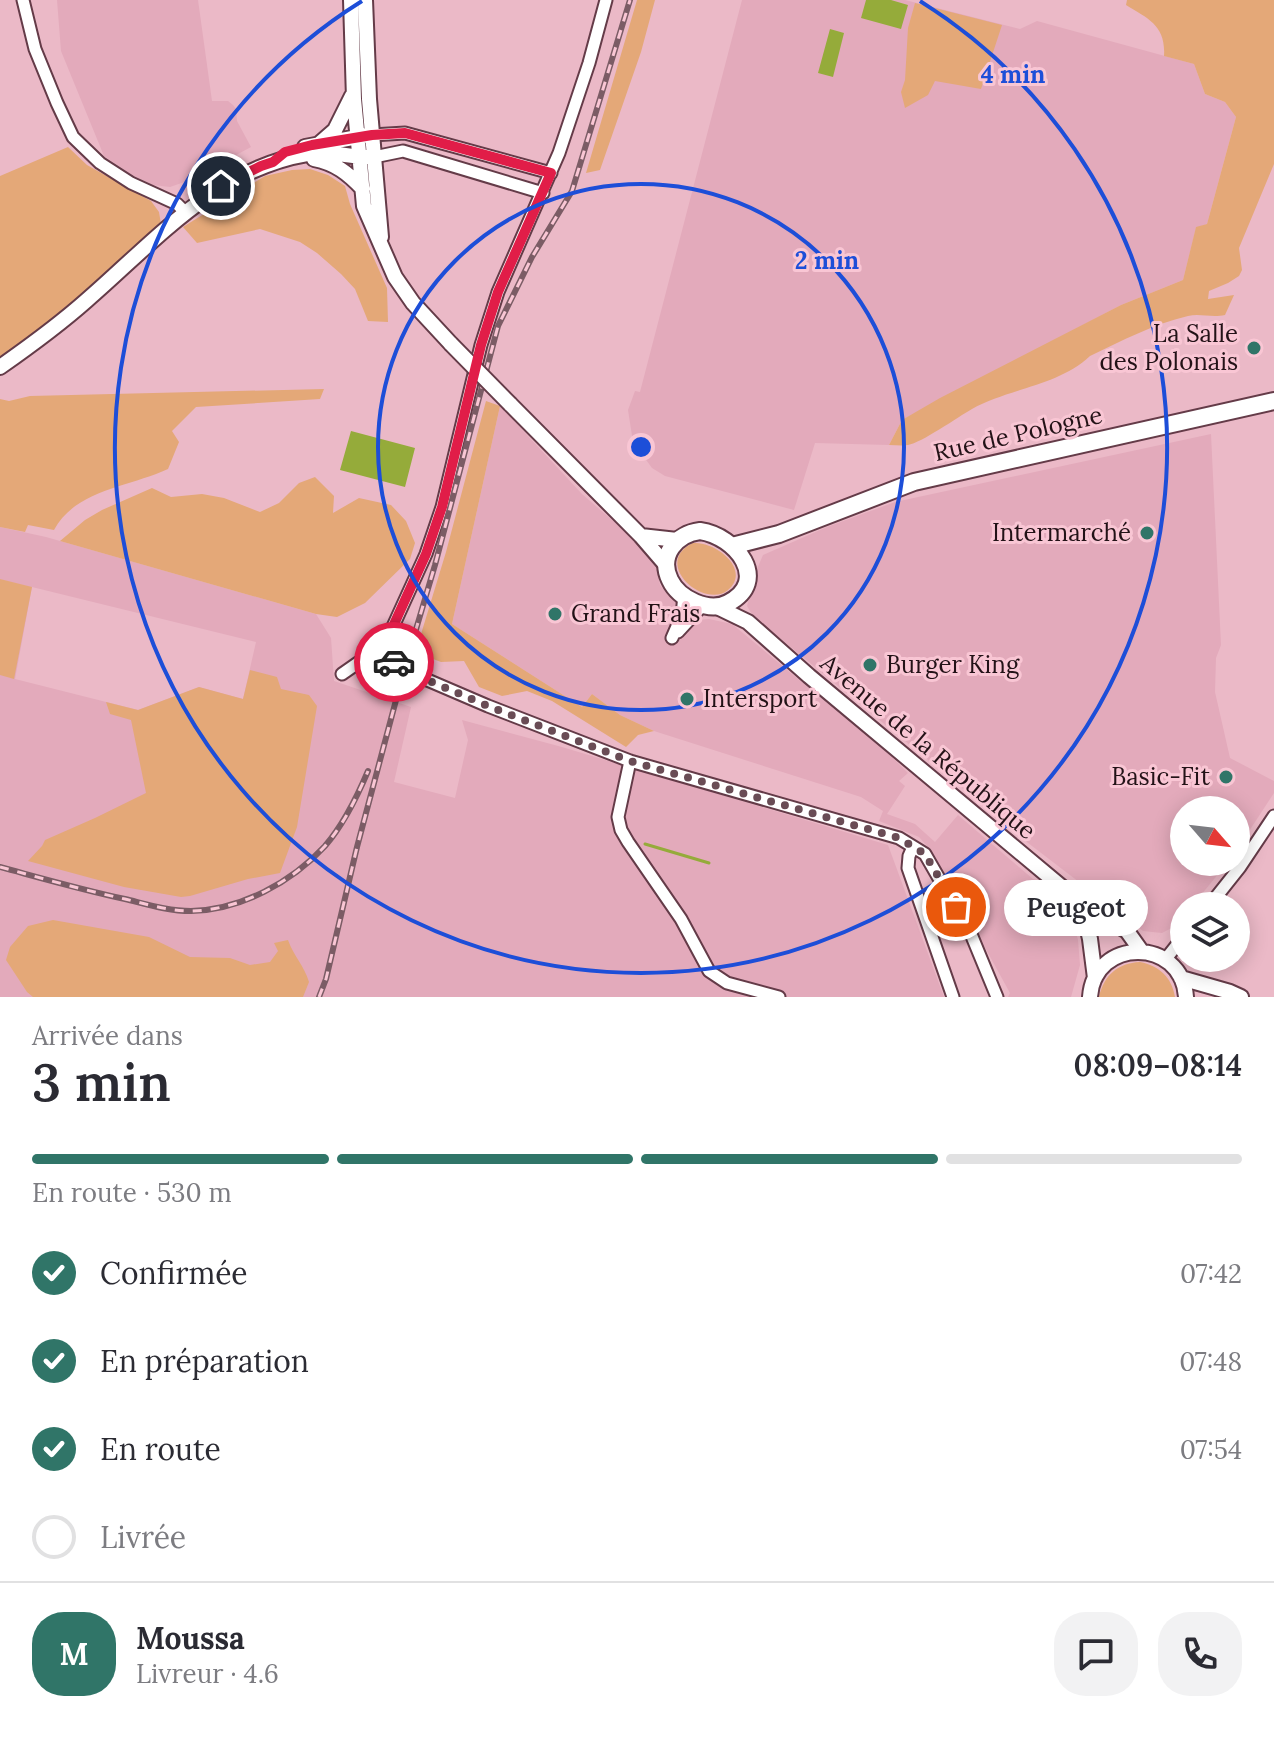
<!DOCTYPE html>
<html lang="fr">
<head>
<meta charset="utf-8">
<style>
  body { margin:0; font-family:Lora,serif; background:#f2f2f3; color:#2b2b33; height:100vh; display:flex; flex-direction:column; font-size:30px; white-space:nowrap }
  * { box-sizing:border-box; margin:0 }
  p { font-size:26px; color:#7c7c81 }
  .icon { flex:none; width:44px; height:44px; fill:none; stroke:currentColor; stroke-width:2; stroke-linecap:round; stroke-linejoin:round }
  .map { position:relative; height:997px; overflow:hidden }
  .details { display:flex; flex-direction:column; background:#fff; flex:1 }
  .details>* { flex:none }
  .needle { width:52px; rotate:118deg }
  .buttons { position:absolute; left:1170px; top:796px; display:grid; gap:16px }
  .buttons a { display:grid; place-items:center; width:80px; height:80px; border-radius:50%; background:#fff; box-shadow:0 4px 20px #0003; font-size:40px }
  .pin { position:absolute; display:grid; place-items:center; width:68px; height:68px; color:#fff; margin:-34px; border:4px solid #fff; border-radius:50%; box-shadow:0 2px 8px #0007 }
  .courier { position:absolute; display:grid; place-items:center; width:80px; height:80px; margin:-40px; border:6px solid #e11d48; border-radius:50%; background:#fff; color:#222; box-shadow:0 2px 10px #0007 }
  .bubble { position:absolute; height:56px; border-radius:28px; background:#fff; box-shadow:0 4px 20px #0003; font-size:26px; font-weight:600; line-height:56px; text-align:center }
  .summary em { font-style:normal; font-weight:600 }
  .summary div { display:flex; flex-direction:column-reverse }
  .summary { display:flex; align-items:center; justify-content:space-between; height:136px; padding:0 32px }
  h1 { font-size:52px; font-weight:600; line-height:60px }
  .bar { display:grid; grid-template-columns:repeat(4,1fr); gap:12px 8px; align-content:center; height:96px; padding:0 32px }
  .bar i { height:10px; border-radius:6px; background:#e1e1e2 }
  .bar .selected { background:#307568 }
  .bar p { grid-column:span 4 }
  .line { display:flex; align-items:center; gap:20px; padding:0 32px; border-top:2px solid #e1e1e2 }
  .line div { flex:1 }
  .round { display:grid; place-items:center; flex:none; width:84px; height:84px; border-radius:32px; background:#f2f2f3 }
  ol { padding:0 32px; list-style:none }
  li { display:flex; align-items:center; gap:24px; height:88px }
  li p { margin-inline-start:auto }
  li .icon { padding:8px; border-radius:50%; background:#307568; color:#fff; stroke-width:4 }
  li:last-child { color:#7c7c81 }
  li i { width:44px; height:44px; border:4px solid #e1e1e2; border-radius:50% }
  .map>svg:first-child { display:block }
  .built { fill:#e3aabb; fill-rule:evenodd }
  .green { fill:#e4a878 }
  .water { fill:#95ab3a }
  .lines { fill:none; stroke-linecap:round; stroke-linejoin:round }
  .stream { stroke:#95ab3a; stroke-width:3 }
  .minor-casing { stroke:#643b48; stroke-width:15 }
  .tertiary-casing { stroke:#643b48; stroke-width:18 }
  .secondary-casing { stroke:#643b48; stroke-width:20 }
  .minor { stroke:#fff; stroke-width:11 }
  .tertiary { stroke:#fff; stroke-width:14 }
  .secondary { stroke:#fff; stroke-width:16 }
  .rail-casing { stroke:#7b5c65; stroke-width:6 }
  .rail { stroke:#f9c6d4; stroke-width:3; stroke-dasharray:9; stroke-linecap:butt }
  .tertiary-bridge-casing { stroke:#643b48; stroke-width:18; stroke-linecap:butt }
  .tertiary-bridge { stroke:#fff; stroke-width:14 }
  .done { stroke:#694c55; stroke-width:8; stroke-dasharray:0 14.4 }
  .route { stroke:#e11d48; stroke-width:10 }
  .ring { fill:none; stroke:#1d4ed8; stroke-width:4 }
  .poi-dot { fill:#307568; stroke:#f9c6d4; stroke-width:3 }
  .labels { text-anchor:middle; stroke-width:6; stroke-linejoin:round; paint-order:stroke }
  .poi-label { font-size:24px; fill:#231217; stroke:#f9c6d4; text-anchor:end }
  .street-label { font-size:24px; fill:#231217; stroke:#f9c6d4 }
  .centre { fill:#1d4ed8; stroke:#f9c6d4; stroke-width:4 }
  .ring-label { font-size:24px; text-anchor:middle; font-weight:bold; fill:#1d4ed8; stroke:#f9c6d4; stroke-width:6; stroke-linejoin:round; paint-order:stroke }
</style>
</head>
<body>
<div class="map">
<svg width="1274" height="997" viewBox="0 0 1274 997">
  <rect width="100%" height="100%" fill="#ebb9c7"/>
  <path class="built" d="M57 0H198L212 101H228L233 105 236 109 237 121 251 147 190 180 170 187 153 185 132 175 104 156 61 51Z
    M742 0H905L1020 29 1037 21 1194 64 1205 94 1225 102 1236 117 1207 224 1196 228 1183 280 1121 305 902 420 889 445 815 443 794 510 665 476 652 468 633 442 628 410 635 391 640 392Z
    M500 406 582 494 643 547 656 563 660 585 668 595 697 620 709 619 732 624 892 757 908 773 899 781 905 786 887 814 915 824 935 842 958 815 1033 879 1043 882 1056 893 1065 905 1073 921 1078 940 1080 965 1071 997H1008L1010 993 933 853 919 837 879 821 883 811 861 797 654 731 620 715 592 694 582 707 452 624Z
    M1211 434 1221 645 1216 658 1215 692 1230 758 1274 781V793L1236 851V810H1184V862H1228L1192 906H1184V916L1177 925 1162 933 1143 931 993 816 978 801 753 616 747 606 757 569 763 555 827 527 895 502Z
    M0 527 46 537 316 614 331 638 334 681 411 707 394 782 455 798 468 740 462 720 562 747 888 845 944 997H0ZM32 587 256 642 243 699 199 687 138 710 15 679Z"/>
  <path class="green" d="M637 0H655L641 52 600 170 586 173Z
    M1127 0H1274V164L1239 248 1242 270 1239 276 1228 283 1209 291 1208 299 1234 295 1225 315C1211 318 1200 313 1188 316 1153 324 1122 341 1090 356 1058 386 1010 388 972 409 958 417 921 443 908 445 902 446 895 445 889 445L902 420 940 398 1121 305 1183 280 1196 227 1207 224 1236 117 1225 102 1205 94 1194 64 1164 56C1166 26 1149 19 1126 5Z
    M915 3 1002 25 981 89 935 81 928 95 905 108 901 92 905 80 908 28Z
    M68 147 87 165 151 201 159 212 161 224 156 232 46 326 0 357V176Z
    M310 169 328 175 345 186 350 204 387 288 388 322 368 321 355 289 341 274 317 253 300 242 260 229 197 243 183 227 265 176 292 170Z
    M324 389 320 399 196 407 172 431 179 442 168 469C130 487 76 489 54 530L28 525 25 532 0 527V399L9 401 30 396Z
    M486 401 500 406 452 624 582 707 592 694 620 715 654 731 638 735 626 747 552 701 527 691 502 696 479 687 464 661 441 662 420 654 418 644 446 552Z
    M315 477 334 496 333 513 359 498 391 505 406 521 415 543 410 559 365 603 337 617 316 614 60 541 85 520 102 510 152 488 171 497 202 494 224 498 260 512 279 503 299 483Z
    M693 543C715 541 752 569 728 590 704 610 651 563 693 543Z
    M0 579 32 587 14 679 0 675Z
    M250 670 277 677 281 689 309 695 317 706 297 827 280 873 248 879 190 896 181 897 124 887 28 861 42 846 45 840 95 818 146 793 131 720 110 714 106 702 138 710 199 687 243 699Z
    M53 920 149 937 190 957 230 958 250 965 270 962 278 951 274 943 288 940C294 957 304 965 309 982L303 997H33L27 992 6 960 10 947 28 926Z
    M1140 962C1159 966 1172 977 1175 997H1099C1104 975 1118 963 1140 962Z"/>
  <path class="water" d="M866 0H891L908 5 901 29 861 18Z
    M830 29 844 33 833 77 818 73Z
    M351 431 415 448 405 487 340 470Z"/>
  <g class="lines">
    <path class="stream" d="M645 844 709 863"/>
    <defs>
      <path id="minor" d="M23 0 35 49 57 103 73 137 100 163 131 183 177 204 185 212
        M372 135 405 133 551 173
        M374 157 403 151 543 193
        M678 632 703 605
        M672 638 682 615 684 595
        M385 644 390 658 404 670 488 706 630 761 899 838 925 854 971 934 997 997
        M342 674 385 644 426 554 442 507 481 345 498 292 559 153 589 63 606 0
        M630 761 618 817 621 830 628 842 681 919 709 971 727 983 779 997
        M913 847 909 856 908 868 953 997
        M1209 906 1240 867 1274 816
        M1165 960 1184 936"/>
      <path id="tertiary" d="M351 0 354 99 364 206 395 277 413 303 451 344
        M365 0 369 99 381 237
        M319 144 335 130 352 96
        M305 147 368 135
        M314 159C335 163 348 173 363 189
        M0 367C30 346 60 324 87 300 154 242 216 169 307 154 329 150 352 158 374 157
        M510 404 641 536 666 565
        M641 536 677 540
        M717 607 748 622 809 676 1082 904 1127 931 1142 952
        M1082 904 1090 939 1095 978
        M1181 978 1230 992 1241 997
        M1090 997C1094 937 1182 937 1186 997"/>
      <path id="secondary" d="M700 531C736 536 771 581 728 603 709 613 679 599 670 580 658 556 676 534 700 531Z
        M732 546 779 534 914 482 1274 401"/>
    </defs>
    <use href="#minor" class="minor-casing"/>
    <use href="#tertiary" class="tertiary-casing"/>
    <use href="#secondary" class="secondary-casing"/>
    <use href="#minor" class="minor"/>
    <use href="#tertiary" class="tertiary"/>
    <use href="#secondary" class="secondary"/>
    <defs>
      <path id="rail" d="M0 867C41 878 83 890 125 899 146 904 168 911 191 911 241 910 292 882 325 846 344 824 357 797 368 771
        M319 997 326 979 357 847 404 670 435 565 498 326 532 257 572 191 630 0"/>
    </defs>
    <use href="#rail" class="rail-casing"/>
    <use href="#rail" class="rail"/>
    <defs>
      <path id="tertiary-bridge" d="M451 344 510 404"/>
    </defs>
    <use href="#tertiary-bridge" class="tertiary-bridge-casing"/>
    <use href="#tertiary-bridge" class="tertiary-bridge"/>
  </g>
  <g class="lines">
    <path class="done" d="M394 662 404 670 488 706 630 761 899 838 925 854 956 907"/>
    <path class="route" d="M221 186 261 166 273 162 285 152 312 145 372 135 405 133 551 173 498 292 481 345 442 507 426 554 385 644 390 658 394 662"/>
  </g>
  <g class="ring">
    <circle cx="641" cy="447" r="263"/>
    <path d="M920 1A526 526 0 1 1 362 1"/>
  </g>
  <g class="poi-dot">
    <circle cx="1254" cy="348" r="8"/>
    <circle cx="1147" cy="533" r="8"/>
    <circle cx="555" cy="614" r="8"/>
    <circle cx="870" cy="665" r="8"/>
    <circle cx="687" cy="699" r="8"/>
    <circle cx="1226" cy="777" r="8"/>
  </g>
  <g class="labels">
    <g class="poi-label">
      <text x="1238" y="342">La Salle<tspan x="1238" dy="28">des Polonais</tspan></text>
      <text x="1131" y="541">Intermarché</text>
      <text x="571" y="622" text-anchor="start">Grand Frais</text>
      <text x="886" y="673" text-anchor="start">Burger King</text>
      <text x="703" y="707" text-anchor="start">Intersport</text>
      <text x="1210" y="785">Basic-Fit</text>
    </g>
    <g class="street-label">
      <text transform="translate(1018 434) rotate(-13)" y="8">Rue de Pologne</text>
      <text transform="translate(928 747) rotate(40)" y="8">Avenue de la République</text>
    </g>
  </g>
  <circle cx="641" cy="447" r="12" class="centre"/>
  <g class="ring-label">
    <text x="1013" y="83">4 min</text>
    <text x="827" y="269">2 min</text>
  </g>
</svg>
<div class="buttons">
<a><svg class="needle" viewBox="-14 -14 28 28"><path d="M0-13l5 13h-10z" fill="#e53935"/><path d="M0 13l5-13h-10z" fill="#7c7c81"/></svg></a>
<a><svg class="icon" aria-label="layers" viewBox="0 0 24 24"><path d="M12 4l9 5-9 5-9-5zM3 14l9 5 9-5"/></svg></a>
</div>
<div class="pin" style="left:956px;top:907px;background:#ea580c"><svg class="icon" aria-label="bag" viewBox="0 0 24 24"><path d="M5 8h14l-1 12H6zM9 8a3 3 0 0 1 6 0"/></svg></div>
<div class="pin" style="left:221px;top:186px;background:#1f2937"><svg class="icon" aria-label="home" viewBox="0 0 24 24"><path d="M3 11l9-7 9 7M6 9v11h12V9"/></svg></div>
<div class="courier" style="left:394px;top:662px"><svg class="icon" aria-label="car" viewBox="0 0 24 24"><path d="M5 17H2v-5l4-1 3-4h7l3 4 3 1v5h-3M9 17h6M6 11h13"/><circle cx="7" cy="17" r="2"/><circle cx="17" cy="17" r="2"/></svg></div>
<div class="bubble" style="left:1004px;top:880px;width:144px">Peugeot</div>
</div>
<section class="details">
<div class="summary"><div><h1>3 min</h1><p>Arrivée dans</p></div><em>08:09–08:14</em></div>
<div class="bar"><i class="selected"></i><i class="selected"></i><i class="selected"></i><i></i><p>En route · 530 m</p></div>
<ol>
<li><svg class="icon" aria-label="check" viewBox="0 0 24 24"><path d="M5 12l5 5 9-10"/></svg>Confirmée<p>07:42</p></li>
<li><svg class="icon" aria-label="check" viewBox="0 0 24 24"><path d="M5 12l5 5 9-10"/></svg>En préparation<p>07:48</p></li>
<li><svg class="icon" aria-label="check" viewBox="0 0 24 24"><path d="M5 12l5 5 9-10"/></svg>En route<p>07:54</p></li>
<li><i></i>Livrée</li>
</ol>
<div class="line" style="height:144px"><b class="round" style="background:#307568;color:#fff">M</b><div><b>Moussa</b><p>Livreur · 4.6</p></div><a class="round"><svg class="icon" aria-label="chat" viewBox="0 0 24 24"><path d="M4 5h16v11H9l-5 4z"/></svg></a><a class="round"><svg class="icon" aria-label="phone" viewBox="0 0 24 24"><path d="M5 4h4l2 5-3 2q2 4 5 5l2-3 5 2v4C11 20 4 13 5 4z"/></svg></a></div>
</section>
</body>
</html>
